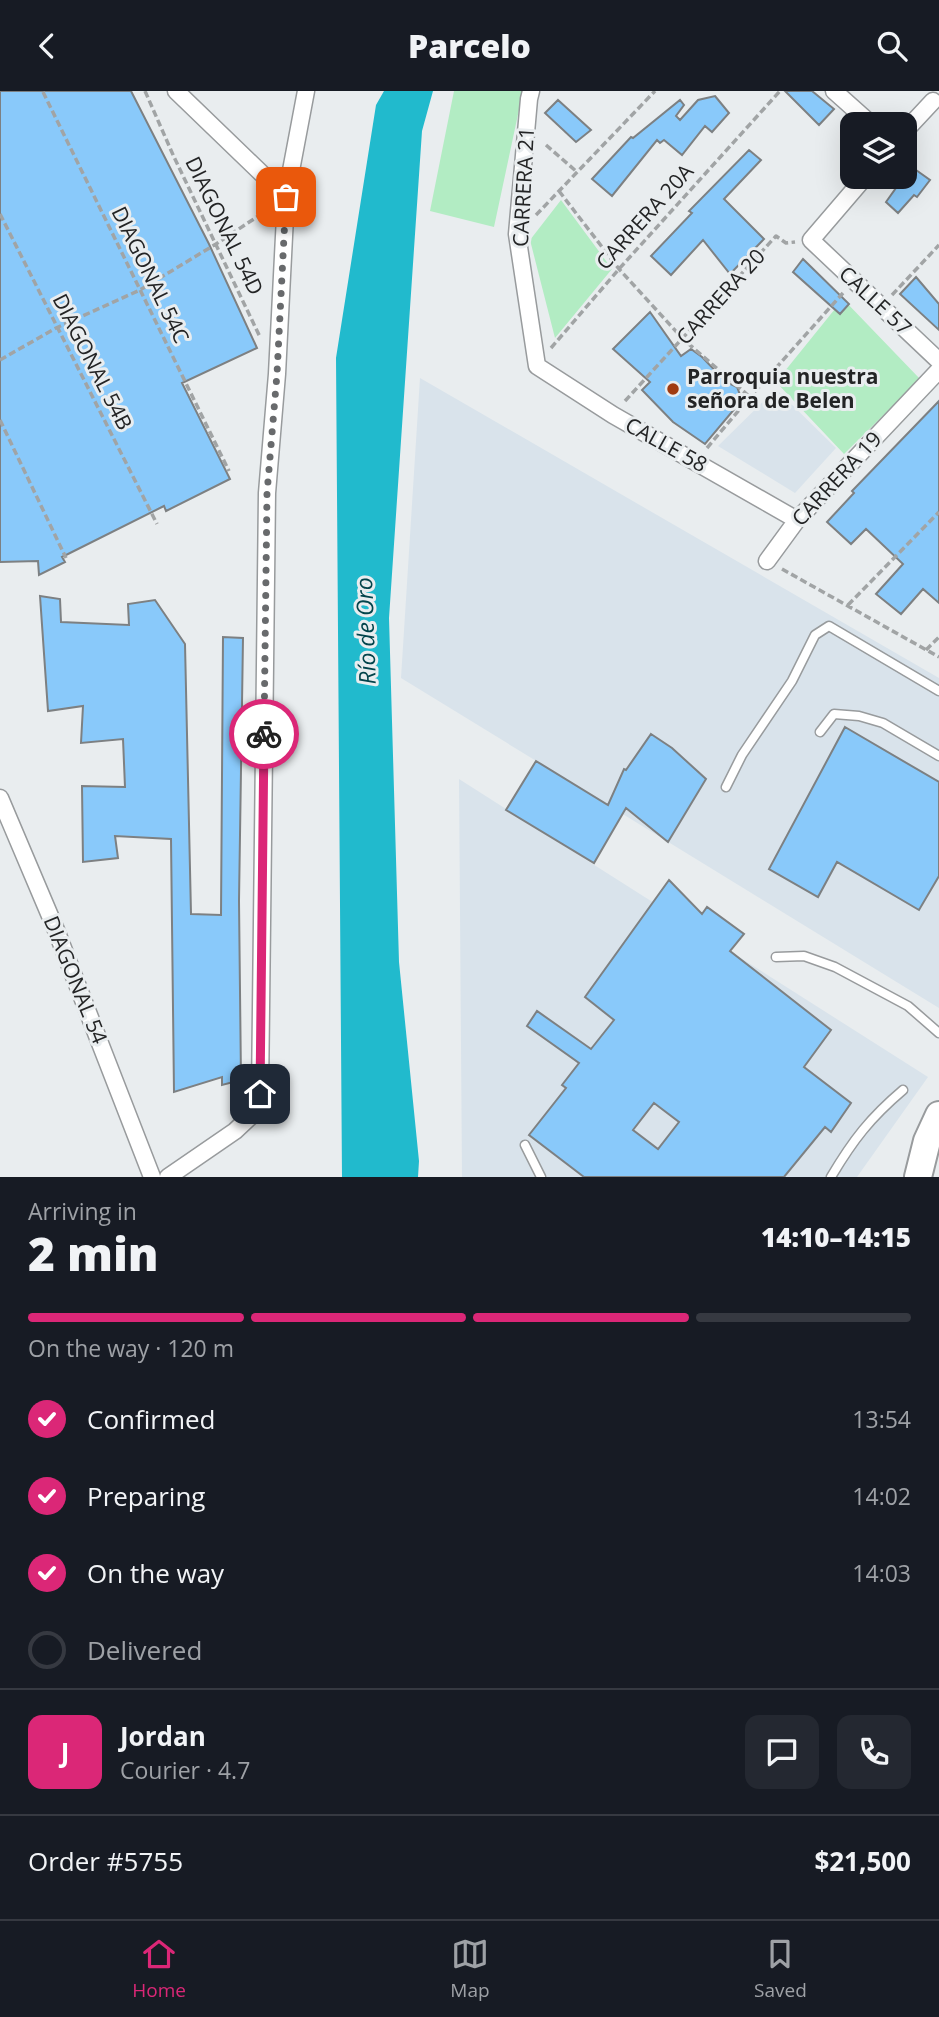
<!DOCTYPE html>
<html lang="en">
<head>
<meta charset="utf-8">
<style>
  body { margin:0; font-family:"Open Sans",sans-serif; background:#242831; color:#f1f3f6; height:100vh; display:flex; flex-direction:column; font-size:26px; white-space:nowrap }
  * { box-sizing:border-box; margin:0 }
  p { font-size:23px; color:#9ea1a6 }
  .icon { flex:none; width:38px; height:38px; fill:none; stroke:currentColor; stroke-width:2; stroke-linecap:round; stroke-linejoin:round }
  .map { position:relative; height:1086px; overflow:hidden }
  .panel { display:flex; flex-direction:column; background:#171b24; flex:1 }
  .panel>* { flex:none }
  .tools { position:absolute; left:840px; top:21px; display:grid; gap:14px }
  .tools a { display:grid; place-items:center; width:77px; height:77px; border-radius:14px; background:#171b24; box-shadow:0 7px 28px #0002; font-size:35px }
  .pin { position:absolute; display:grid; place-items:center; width:60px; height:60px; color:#fff; margin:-30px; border-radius:14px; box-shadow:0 4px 10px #0006 }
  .courier { position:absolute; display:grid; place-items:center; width:70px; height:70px; margin:-35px; border:5px solid #db2777; border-radius:50%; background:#fff; color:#222; box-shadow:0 2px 9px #0007 }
  .summary em { font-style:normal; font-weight:800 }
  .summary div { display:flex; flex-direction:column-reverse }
  .summary { display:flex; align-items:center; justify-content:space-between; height:119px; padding:0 28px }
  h1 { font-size:46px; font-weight:800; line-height:52px }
  .bar { display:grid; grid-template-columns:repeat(4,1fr); gap:10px 7px; align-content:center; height:84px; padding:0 28px }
  .bar i { height:9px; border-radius:5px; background:#363941 }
  .bar .current { background:#db2777 }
  .bar p { grid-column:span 4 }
  .line { display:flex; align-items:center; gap:18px; padding:0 28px; border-top:2px solid #363941 }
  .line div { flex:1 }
  .round { display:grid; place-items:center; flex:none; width:74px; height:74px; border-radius:14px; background:#242831 }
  ol { padding:0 28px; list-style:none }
  li { display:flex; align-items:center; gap:21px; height:77px }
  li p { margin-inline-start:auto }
  li .icon { padding:7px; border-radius:50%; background:#db2777; color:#fff; stroke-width:4 }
  li:last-child { color:#9ea1a6 }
  li i { width:38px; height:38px; border:4px solid #363941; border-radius:50% }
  header { display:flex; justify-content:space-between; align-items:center; height:91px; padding:0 28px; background:#171b24; font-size:32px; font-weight:800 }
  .dock { display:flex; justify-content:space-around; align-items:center; height:98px; border-top:2px solid #363941; background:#171b24; font-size:19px; color:#9ea1a6 }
  .dock a { display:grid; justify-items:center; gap:4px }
  .dock .current { color:#db2777 }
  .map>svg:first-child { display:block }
  .built { fill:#d9e3eb }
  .green { fill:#b2ecc3 }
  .water { fill:#21bacd }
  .building { fill:#89c9fa; stroke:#7d8082; stroke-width:2; fill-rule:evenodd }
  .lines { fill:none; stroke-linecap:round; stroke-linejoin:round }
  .service-casing { stroke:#989b9d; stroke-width:11 }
  .minor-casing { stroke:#989b9d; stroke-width:19 }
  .trunk-casing { stroke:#989b9d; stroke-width:30 }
  .path { stroke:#a1a4a5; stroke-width:3.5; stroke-dasharray:7 3.5; stroke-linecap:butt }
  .service { stroke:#fff; stroke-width:8 }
  .minor { stroke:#fff; stroke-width:16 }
  .trunk { stroke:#fff; stroke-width:26 }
  .done { stroke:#686a6c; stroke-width:7; stroke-dasharray:0 12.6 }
  .route { stroke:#db2777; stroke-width:9 }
  .poi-dot { fill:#a03b11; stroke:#e9edef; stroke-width:2.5 }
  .labels { text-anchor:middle; stroke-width:6; stroke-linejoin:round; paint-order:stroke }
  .street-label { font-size:21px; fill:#232425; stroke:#e9edef }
  .poi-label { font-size:21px; font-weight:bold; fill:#232425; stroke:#e9edef; text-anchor:start }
  .water-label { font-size:23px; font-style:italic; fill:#02444b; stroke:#e9edef }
</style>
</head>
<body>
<header><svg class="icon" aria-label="back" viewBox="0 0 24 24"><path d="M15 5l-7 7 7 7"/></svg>Parcelo<svg class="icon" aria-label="search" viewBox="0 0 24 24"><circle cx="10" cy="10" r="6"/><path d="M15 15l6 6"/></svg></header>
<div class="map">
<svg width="939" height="1086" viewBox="0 0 939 1086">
  <rect width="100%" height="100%" fill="#e9edef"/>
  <path class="built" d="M420 287 939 587V917L401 587Z
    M776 298 836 357 795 402 718 355Z
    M459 688 928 986 857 1086H462Z"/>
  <path class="green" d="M454 0H523L494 136 430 120Z
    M561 109 612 178 555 247 530 149Z
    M843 208 920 288 844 363 776 291Z"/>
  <path class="water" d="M384 0H433L422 40 389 527 399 871 419 1070 418 1086H342L336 267 376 14Z"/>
  <path class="building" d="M0 0H131L209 153 257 257 182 292 230 388 166 420 164 415 62 466 65 471 39 484 38 470 0 471Z
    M785 0H812L834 18 819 34Z
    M715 5 729 22 712 41 705 35 682 64 664 49 660 52 657 49 612 105 592 88 631 46 633 47 680 9 684 14 676 25 680 29 698 9Z
    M558 9 591 39 576 51 545 22Z
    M749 59 761 69 724 108 764 148 730 183 703 149 671 184 651 165 692 122 689 120Z
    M916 79 930 89 917 106 914 104 898 122 886 111 896 97Z
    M803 168 849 213 840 223 793 181Z
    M916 186 939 213V239L900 203Z
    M650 221 681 265 691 258 702 266 726 291 737 296 742 309 705 353 673 331 642 299 650 291 613 258Z
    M939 310V512L923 498 901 523 876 503 903 473 866 438 851 453 827 431 854 402 852 400Z
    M40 505 60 508 61 531 129 534 128 513 155 509 185 553 191 823 221 824 223 546 243 547 239 810 241 989 222 994V986L174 1001 171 748 115 745 118 767 83 771 82 695 125 696 123 648 81 652 83 615 48 620Z
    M845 636 939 691V785L919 819 837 771 818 806 769 778Z
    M651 643 672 657 706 688 668 751 626 717 594 772 506 719 536 670 608 714 624 678 626 679Z
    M669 789 702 823 707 816 744 843 730 860 831 939 804 976 851 1012 831 1041 825 1036 784 1086H584L529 1044 566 997 562 994 579 972 527 935 537 920 591 958 614 929 585 906ZM654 1012 679 1031 658 1058 633 1039Z"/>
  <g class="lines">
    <defs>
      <path id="service" d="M820 641 834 623 859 625 883 632 939 665
        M726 696 742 664 792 590 815 544 829 535 939 600
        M776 866 804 865 835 876 908 915 939 942
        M525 1054 541 1086
        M831 1086C853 1049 870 1027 903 999"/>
      <path id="minor" d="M176 0 286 106
        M531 0 529 8 517 143 537 275 613 324 797 429
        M834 0 871 33
        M905 40 933 10
        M865 86 811 149 939 270
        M767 470 797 429 939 279
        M0 707 56 839 152 1086
        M168 1086 235 1040 251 1025 260 1003 267 402 277 283 286 106 306 0"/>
      <path id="trunk" d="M918 1086 927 1050 939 1024"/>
    </defs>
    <use href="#service" class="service-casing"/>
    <use href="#minor" class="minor-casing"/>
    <use href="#trunk" class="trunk-casing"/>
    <path class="path" d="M145 0 174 66 260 246
      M43 1 229 380
      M546 54 577 81
      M559 100 619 178 683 248 750 306
      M0 123 157 433
      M536 124 655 0
      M892 204 939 154
      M551 257 619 178 780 0
      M0 269 56 237 140 199 216 153 269 118
      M625 310 776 145 786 152 795 151
      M0 329 66 467
      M707 357 750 306 843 202
      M782 478 939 566
      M848 514 939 421
      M926 559 939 546"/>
    <use href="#service" class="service"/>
    <use href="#minor" class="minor"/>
    <use href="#trunk" class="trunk"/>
  </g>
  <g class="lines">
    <path class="done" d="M264 643 267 402 277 283 286 106"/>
    <path class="route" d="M260 1003 264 643"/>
  </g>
  <circle class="poi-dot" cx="673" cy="298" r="7"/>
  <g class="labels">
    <g class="street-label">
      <text transform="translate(524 96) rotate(-87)" y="7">CARRERA 21</text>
      <text transform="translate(645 126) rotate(-48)" y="7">CARRERA 20A</text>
      <text transform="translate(224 135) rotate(64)" y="7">DIAGONAL 54D</text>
      <text transform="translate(150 184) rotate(64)" y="7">DIAGONAL 54C</text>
      <text transform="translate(721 206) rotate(-48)" y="7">CARRERA 20</text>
      <text transform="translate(875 210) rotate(43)" y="7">CALLE 57</text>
      <text transform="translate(92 271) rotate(63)" y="7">DIAGONAL 54B</text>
      <text transform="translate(666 354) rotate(29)" y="7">CALLE 58</text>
      <text transform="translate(837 388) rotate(-47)" y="7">CARRERA 19</text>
      <text transform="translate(75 889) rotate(68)" y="7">DIAGONAL 54</text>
    </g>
    <g class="poi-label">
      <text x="687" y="293">Parroquia nuestra<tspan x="687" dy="24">señora de Belen</tspan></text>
    </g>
    <g class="water-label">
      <text transform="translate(366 540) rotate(-92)" y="8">Río de Oro</text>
    </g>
  </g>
</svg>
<div class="tools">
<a><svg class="icon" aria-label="layers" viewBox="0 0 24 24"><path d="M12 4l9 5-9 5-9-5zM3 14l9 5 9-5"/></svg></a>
</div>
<div class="pin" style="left:286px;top:106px;background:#ea580c"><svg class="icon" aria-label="bag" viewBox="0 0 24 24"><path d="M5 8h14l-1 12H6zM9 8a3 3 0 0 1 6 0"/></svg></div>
<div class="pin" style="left:260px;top:1003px;background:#1f2937"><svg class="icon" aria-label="home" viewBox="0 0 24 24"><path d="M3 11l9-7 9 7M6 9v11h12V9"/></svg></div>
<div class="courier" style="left:264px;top:643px"><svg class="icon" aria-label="bike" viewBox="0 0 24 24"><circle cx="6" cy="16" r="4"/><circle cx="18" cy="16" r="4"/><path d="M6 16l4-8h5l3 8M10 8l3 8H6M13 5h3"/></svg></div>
</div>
<section class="panel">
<div class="summary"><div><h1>2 min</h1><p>Arriving in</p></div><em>14:10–14:15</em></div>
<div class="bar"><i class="current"></i><i class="current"></i><i class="current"></i><i></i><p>On the way · 120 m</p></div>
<ol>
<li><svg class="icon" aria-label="check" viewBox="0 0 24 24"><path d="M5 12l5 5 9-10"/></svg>Confirmed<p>13:54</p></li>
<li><svg class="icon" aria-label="check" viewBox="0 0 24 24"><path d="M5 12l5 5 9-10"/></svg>Preparing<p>14:02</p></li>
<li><svg class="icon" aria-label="check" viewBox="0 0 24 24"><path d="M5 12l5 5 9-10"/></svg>On the way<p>14:03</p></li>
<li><i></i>Delivered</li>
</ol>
<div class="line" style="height:126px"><b class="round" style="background:#db2777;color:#fff">J</b><div><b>Jordan</b><p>Courier · 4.7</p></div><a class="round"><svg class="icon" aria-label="chat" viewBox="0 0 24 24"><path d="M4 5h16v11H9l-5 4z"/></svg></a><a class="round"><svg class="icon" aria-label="phone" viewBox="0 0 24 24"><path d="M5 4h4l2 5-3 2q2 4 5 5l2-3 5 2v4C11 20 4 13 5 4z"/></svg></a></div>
<div class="line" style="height:91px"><div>Order #5755</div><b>$21,500</b></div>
</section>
<nav class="dock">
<a class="current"><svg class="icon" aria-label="home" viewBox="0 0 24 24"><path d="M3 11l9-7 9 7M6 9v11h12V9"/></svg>Home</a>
<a><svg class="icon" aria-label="map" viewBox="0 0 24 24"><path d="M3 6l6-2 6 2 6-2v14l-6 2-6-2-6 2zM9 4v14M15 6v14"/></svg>Map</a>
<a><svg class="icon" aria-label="saved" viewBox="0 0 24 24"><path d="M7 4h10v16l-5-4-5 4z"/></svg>Saved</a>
</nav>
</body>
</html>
